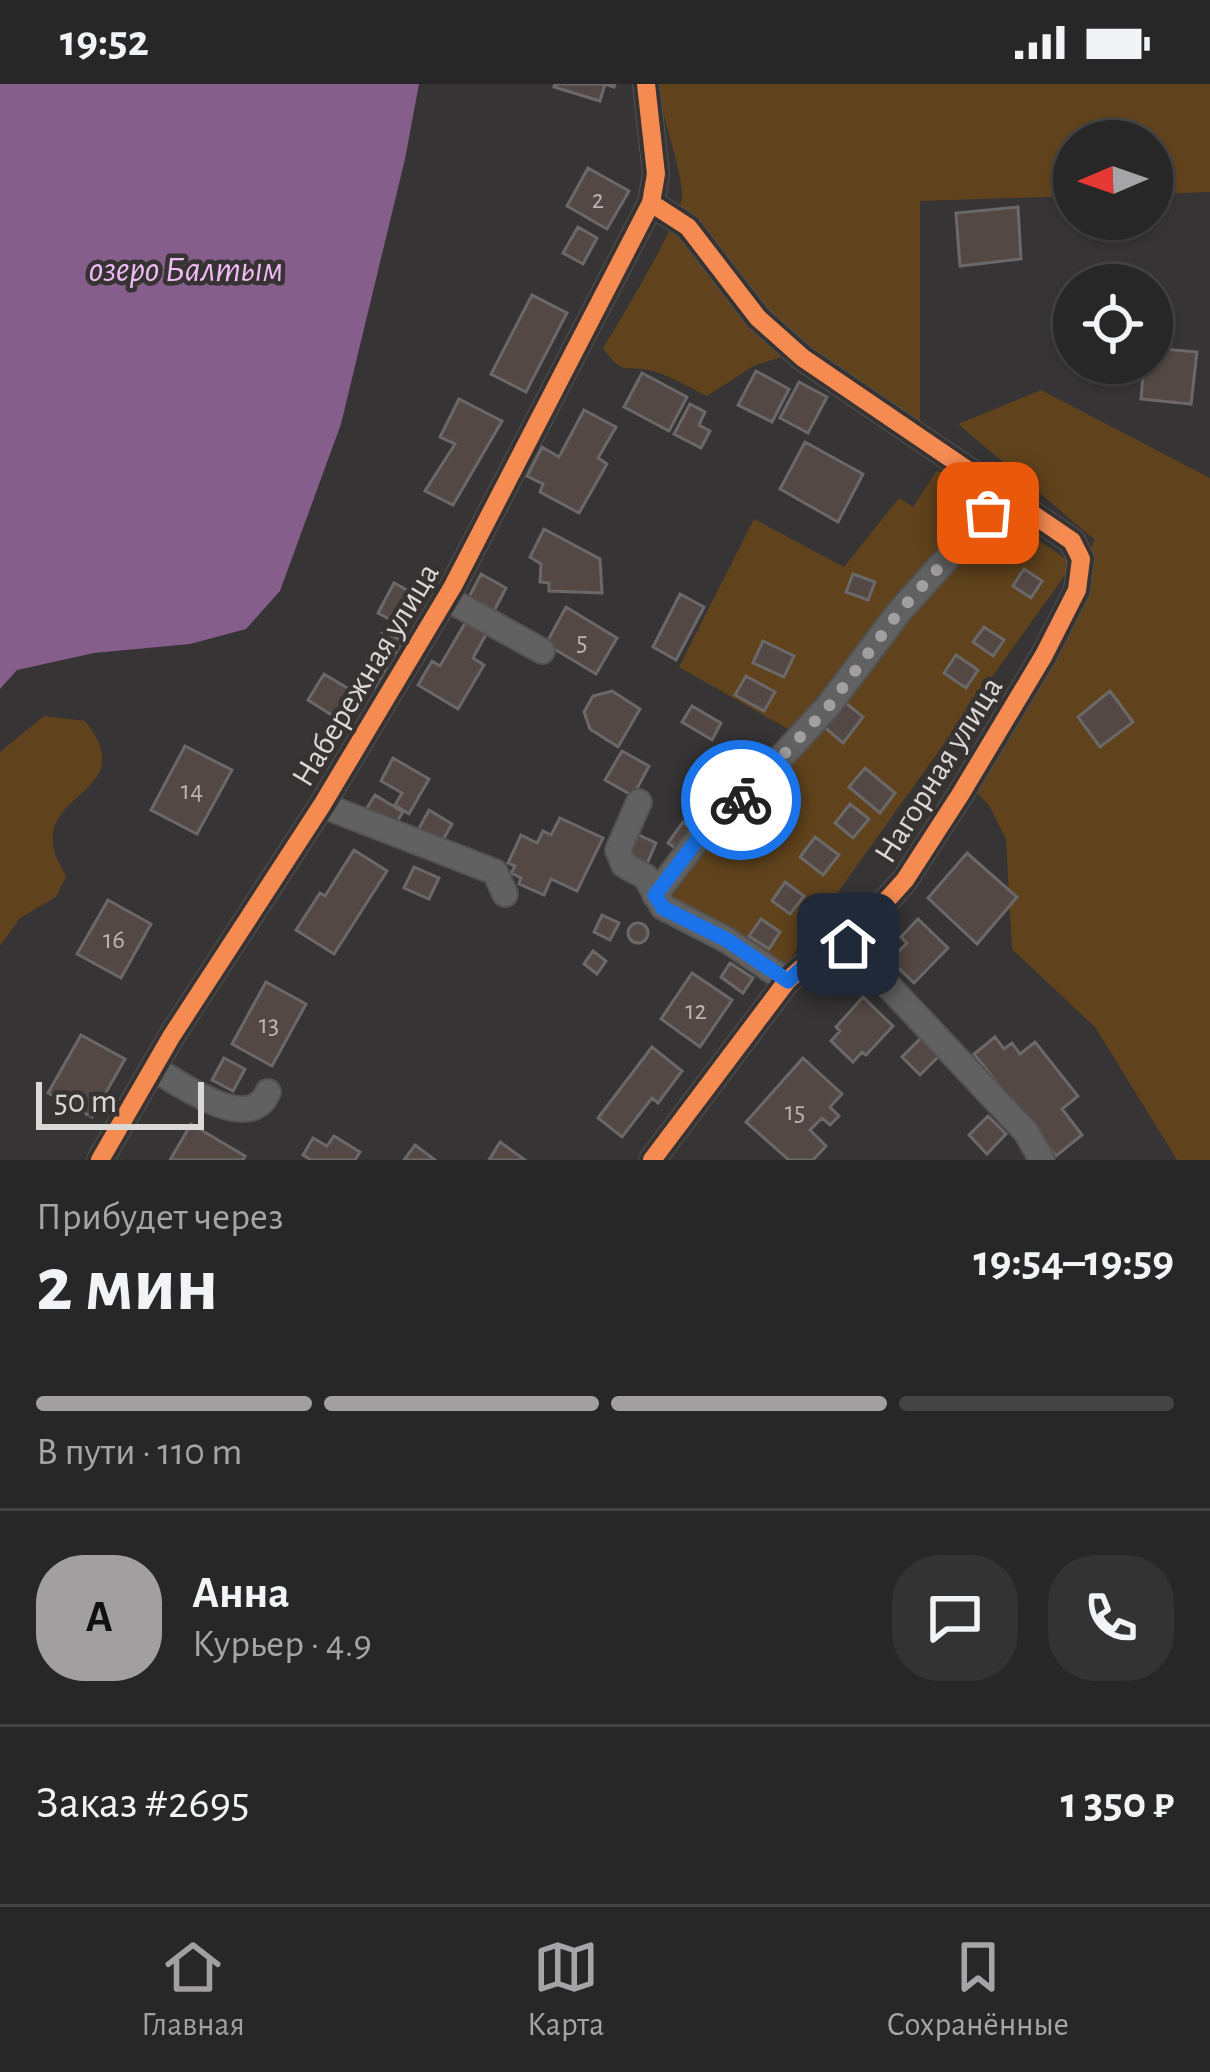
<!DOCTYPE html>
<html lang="ru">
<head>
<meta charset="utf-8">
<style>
  body { margin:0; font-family:"Alegreya Sans",sans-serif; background:#343333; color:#f1f3f6; height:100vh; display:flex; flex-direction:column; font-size:45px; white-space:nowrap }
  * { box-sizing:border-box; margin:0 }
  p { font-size:39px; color:#a5a5a7 }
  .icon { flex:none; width:66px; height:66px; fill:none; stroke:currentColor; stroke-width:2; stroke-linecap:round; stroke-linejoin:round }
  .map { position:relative; height:1076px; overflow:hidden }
  .drawer { display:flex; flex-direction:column; background:#282727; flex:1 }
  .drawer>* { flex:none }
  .needle { width:78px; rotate:268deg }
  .tools { position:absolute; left:1053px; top:36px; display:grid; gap:24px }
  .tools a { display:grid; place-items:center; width:120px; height:120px; border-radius:50%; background:#282727; box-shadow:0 3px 9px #0004,0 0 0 3px #444; font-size:60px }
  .scale { position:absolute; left:36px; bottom:30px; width:168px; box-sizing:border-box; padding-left:12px; border:6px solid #dbd8d8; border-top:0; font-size:33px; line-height:42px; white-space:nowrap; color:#dbd8d8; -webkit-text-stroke:9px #373333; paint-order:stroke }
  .pin { position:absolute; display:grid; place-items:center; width:102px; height:102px; color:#fff; margin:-51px; border-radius:24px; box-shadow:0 6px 18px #0006 }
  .courier { position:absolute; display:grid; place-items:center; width:120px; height:120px; margin:-60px; border:9px solid #1a73e8; border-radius:50%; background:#fff; color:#222; box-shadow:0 3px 15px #0007 }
  .overview em { font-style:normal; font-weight:700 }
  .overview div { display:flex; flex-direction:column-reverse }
  .overview { display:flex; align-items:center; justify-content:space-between; height:204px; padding:0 36px }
  h1 { font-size:78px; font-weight:700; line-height:90px }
  .bar { display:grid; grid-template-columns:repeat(4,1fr); gap:18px 12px; align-content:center; height:144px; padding:0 36px }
  .bar i { height:15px; border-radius:9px; background:#444 }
  .bar .selected { background:#a19f9f }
  .bar p { grid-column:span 4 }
  .line { display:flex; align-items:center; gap:30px; padding:0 36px; border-top:3px solid #444 }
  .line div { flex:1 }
  .round { display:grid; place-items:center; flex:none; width:126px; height:126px; border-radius:48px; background:#343333 }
  .status { display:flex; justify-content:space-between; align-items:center; height:84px; padding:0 60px; background:#282727; direction:ltr }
  .status svg { height:33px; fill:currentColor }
  .menu { display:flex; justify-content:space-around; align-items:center; height:168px; border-top:3px solid #444; background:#282727; font-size:33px; color:#a5a5a7 }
  .menu a { display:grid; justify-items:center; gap:6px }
  .menu .selected { color:#a19f9f }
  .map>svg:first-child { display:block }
  .green { fill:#60431d }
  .water { fill:#865e8b }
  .building { fill:#544844; stroke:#6a6868; stroke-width:3 }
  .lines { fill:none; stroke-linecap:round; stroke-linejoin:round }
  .minor-casing { stroke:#535151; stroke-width:28 }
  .minor { stroke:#626161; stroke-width:24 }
  .cycleway-casing { stroke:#373333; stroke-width:26 }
  .cycleway { stroke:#f68b52; stroke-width:18 }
  .done { stroke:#a19f9f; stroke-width:12; stroke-dasharray:0 21.6 }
  .route { stroke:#1a73e8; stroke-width:15 }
  .labels { text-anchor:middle; stroke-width:9; stroke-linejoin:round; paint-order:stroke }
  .number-label { font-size:27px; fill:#b9b4b3 }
  .street-label { font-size:33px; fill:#dbd8d8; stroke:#373333 }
  .water-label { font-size:36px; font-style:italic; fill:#efbbf6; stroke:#373333 }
</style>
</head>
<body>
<div class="status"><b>19:52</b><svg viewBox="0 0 49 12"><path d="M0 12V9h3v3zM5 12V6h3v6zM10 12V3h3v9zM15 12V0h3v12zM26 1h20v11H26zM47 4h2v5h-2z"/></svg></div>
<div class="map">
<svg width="1210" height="1076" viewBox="0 0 1210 1076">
  <rect width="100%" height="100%" fill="#363434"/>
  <path class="green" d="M659 0H1210V108L1152 110V57H1074V112L920 117V341L807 265 753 282 707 312C690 304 671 292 653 287 625 280 624 294 603 264 618 240 682 134 682 112 682 81 661 37 659 0Z
    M1041 306 1210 394V1076H1177L1095 943 1012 865 1006 755 990 723 965 695 1095 456 958 340Z
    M937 386 1073 480 782 886 664 815 793 648 679 583 754 435 844 483 899 414 913 423Z
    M44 632 85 637C142 708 39 707 54 766 56 775 63 785 66 793L56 813 20 834 0 862V668Z"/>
  <path class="water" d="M0 0H419L405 75 341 340 280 507 246 545 190 560 94 569 17 586 0 605Z"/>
  <path class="building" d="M555 0H615L614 3 605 0 600 17 554 3Z
    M588 84 629 107 607 145 567 122Z
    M1018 123 1021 175 960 182 956 129Z
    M578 143 597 154 583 180 563 169Z
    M532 211 567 229 526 308 491 290Z
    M1152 264 1197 268 1191 320 1141 315 1144 279H1152Z
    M756 287 789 305 772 338 738 321Z
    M642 289 687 313 669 347 624 323Z
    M799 298 827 313 808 349 780 334Z
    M459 315 502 337 453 421 425 407 455 360 440 353Z
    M690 320 705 328 699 341 710 347 701 364 674 350Z
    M584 326 616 343 598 374 607 380 579 429 540 408 543 400 527 392 542 363 559 373Z
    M805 358 863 390 838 438 780 405Z
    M544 445 600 475 602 509 549 507V499L540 498 541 480 530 473Z
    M1024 485 1042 497 1031 514 1013 502Z
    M481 490 506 504 493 529 468 515Z
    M853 490 875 498 868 516 846 508Z
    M394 499 422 514 405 544 378 529Z
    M680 510 704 523 676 576 653 563Z
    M566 523 617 554 596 590 546 560Z
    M468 534 489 545 473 574 484 581 458 625 418 601 432 577 440 582Z
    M984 543 1004 556 993 572 973 558Z
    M384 546 402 557 394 571 376 560Z
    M763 557 794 572 784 593 753 579Z
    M956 571 978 586 966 604 944 589Z
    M369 572 388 584 376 604 357 593Z
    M324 590 354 608 338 635 308 616Z
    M746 592 775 608 764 627 735 611Z
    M612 607 640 625 618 663 590 645 584 628 593 612Z
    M1110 607 1133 638 1100 663 1078 633Z
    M842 616 863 633 843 659 822 641Z
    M692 622 721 639 712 656 682 638Z
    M185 662 232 686 197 750 151 726Z
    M622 667 649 682 633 712 605 696Z
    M393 674 429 695 409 730 395 721 402 709 381 697Z
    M865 684 895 709 880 729 849 703Z
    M375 711 403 728 393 744 365 727Z
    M850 720 869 735 853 754 835 739Z
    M429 726 452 740 440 761 417 748Z
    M560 734 603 754 577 807 551 795 544 811 519 800 521 794 511 789 515 782 508 779 521 751 537 759 543 747 551 751Z
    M683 738 697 748 682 769 668 759Z
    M632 748 656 759 646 782 622 771Z
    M815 753 839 771 823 791 800 773Z
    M354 766 387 787 334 870 296 846 320 809 325 812Z
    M967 769 1017 813 977 860 928 814Z
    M414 783 439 794 429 815 404 804Z
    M785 798 804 812 790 830 772 817Z
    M108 816 151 840 121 894 77 870Z
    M602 831 619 839 610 856 594 848Z
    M761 835 780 848 769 865 749 852Z
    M918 835 948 864 914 899 890 876 907 859 901 853Z
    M628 849a10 10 0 1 1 20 0a10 10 0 1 1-20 0Z
    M593 867 606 877 597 890 584 880Z
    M730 879 753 894 743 909 721 893Z
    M692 889 732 916 700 963 661 935Z
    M266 898 306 920 272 982 232 960Z
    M863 913 893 942 866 971 862 968 853 978 831 957 840 947 836 943Z
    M81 951 125 975 92 1033 48 1009Z
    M922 953 939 972 920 991 902 973Z
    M995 953 1004 965 1012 959 1020 970 1035 958 1078 1012 1062 1025 1082 1051 1056 1072 974 970Z
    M652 963 682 987 658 1019 652 1014 622 1053 598 1034Z
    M224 974 245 985 233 1007 212 996Z
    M803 974 842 1010 830 1023 839 1032 830 1041 822 1034 810 1046 826 1062 813 1076H789L746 1038Z
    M988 1032 1006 1050 987 1070 969 1051Z
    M191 1040 245 1072 243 1076H170Z
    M334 1052 360 1068 355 1076H311L303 1071 313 1054 327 1062Z
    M500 1058 525 1076H489Z
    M415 1061 435 1076H404Z"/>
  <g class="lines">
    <defs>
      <path id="minor" d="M651 119 688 143 758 234 803 274 1072 457 1081 475 1077 506 1044 571 960 711 905 796 848 859 814 873 787 897 652 1076
        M446 514 542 567
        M639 718 618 766 624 781 646 793 663 823 727 856 787 897
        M322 721 495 788 505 810
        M655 811 710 739 758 699 829 621 899 528 1004 411
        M848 859 1026 1048 1042 1076
        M153 984C179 999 250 1052 268 1008
        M100 1076 171 953 322 721 453 502 651 119 656 90 646 0"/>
    </defs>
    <use href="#minor" class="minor-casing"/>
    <use href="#minor" class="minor"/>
    <defs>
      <path id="cycleway" d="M651 119 688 143 758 234 803 274 1072 457 1081 475 1077 506 1044 571 960 711 905 796 848 859 814 873 787 897 652 1076
        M100 1076 171 953 322 721 453 502 651 119 656 90 646 0"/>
    </defs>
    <use href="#cycleway" class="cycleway-casing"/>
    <use href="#cycleway" class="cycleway"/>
  </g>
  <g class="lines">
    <path class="done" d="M741 716 829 622 899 528 988 429"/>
    <path class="route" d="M741 716 710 739 655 811 663 824 727 856 788 897 814 873 848 860"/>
  </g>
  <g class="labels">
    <g class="number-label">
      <text x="598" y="124">2</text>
      <text x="582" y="566">5</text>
      <text x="192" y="715">14</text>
      <text x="114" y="864">16</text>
      <text x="696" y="935">12</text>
      <text x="269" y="949">13</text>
      <text x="795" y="1036">15</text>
    </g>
    <g class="street-label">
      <text transform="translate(364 590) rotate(-59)" y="12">Набережная улица</text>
      <text transform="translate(937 685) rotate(-58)" y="12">Нагорная улица</text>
    </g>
    <g class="water-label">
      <text x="186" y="197">озеро Балтым</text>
    </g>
  </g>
</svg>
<div class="tools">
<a><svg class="needle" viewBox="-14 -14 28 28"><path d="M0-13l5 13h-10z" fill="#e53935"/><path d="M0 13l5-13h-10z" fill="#a5a5a7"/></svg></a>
<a><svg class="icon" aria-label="locate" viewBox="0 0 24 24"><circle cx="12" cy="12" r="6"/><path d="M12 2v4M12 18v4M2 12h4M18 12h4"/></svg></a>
</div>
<div class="scale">50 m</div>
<div class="pin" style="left:988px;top:429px;background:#ea580c"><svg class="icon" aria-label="bag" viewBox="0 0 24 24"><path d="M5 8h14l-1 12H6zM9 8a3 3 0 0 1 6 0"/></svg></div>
<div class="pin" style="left:848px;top:860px;background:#1f2937"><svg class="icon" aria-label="home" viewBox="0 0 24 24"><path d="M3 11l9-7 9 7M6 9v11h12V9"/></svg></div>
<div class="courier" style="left:741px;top:716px"><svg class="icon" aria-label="bike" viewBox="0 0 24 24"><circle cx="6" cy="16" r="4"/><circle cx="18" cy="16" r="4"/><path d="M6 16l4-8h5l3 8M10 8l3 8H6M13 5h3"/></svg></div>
</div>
<section class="drawer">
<div class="overview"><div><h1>2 мин</h1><p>Прибудет через</p></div><em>19:54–19:59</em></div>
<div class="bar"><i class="selected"></i><i class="selected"></i><i class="selected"></i><i></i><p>В пути · 110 m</p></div>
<div class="line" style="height:216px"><b class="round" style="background:#a19f9f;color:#111">А</b><div><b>Анна</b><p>Курьер · 4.9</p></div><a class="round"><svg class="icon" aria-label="chat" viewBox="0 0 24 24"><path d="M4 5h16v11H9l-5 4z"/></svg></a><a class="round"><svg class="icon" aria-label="phone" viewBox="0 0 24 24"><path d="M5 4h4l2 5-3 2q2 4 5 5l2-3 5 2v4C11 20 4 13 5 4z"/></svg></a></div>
<div class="line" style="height:156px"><div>Заказ #2695</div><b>1 350 ₽</b></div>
</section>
<nav class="menu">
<a class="selected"><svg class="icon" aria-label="home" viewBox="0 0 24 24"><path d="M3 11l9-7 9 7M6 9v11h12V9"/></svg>Главная</a>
<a><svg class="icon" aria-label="map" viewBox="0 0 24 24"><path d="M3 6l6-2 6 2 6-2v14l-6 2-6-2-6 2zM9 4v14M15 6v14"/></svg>Карта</a>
<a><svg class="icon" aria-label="saved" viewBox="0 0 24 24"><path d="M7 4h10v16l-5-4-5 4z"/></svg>Сохранённые</a>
</nav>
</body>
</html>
